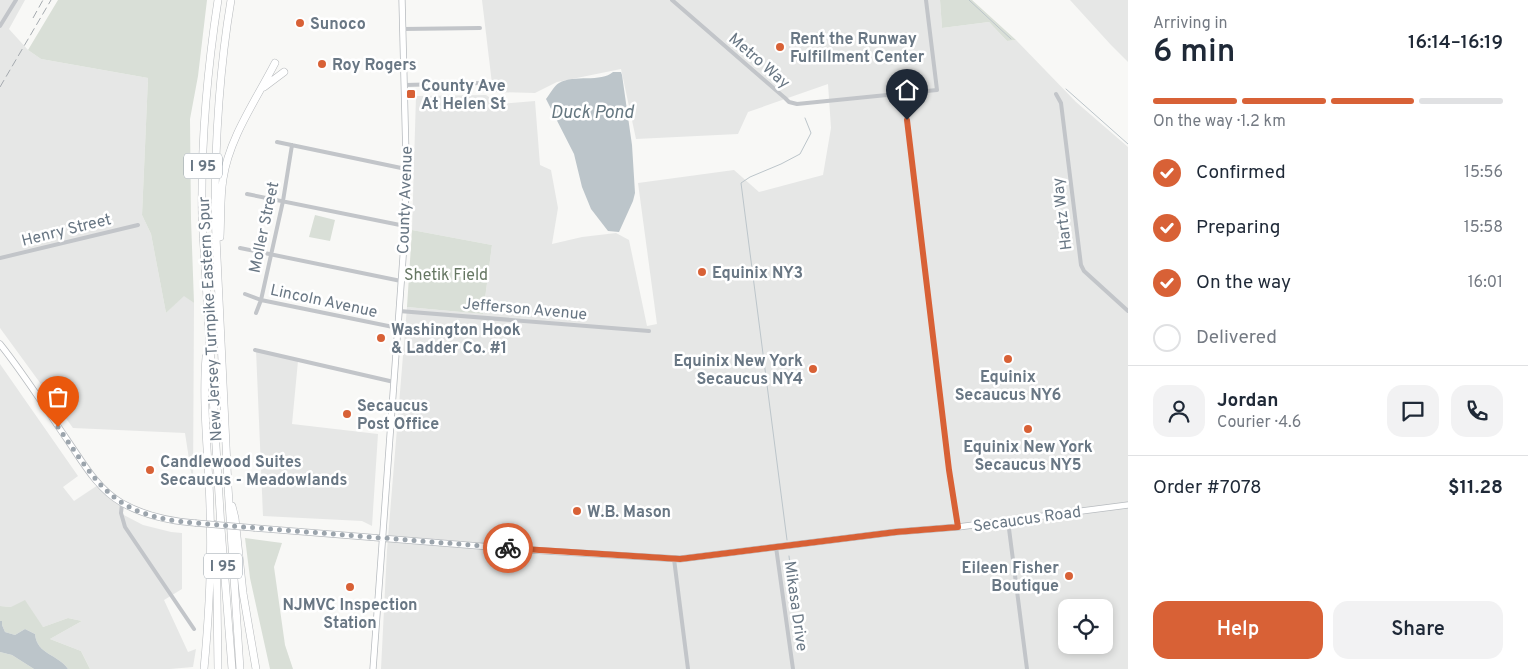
<!DOCTYPE html>
<html lang="en">
<head>
<meta charset="utf-8">
<style>
  body { margin:0; font-family:Overpass,sans-serif; background:#f2f2f3; color:#1f2937; height:100vh; display:flex; flex-direction:column; font-size:19px; white-space:nowrap }
  * { box-sizing:border-box; margin:0 }
  p { font-size:16px; color:#747a83 }
  .icon { flex:none; width:28px; height:28px; fill:none; stroke:currentColor; stroke-width:2; stroke-linecap:round; stroke-linejoin:round }
  .map { position:relative; flex:1; overflow:hidden }
  .side { display:flex; flex-direction:column; background:#fff; width:400px }
  .side>* { flex:none }
  .fabs { position:absolute; left:1058px; top:599px; display:grid; gap:10px }
  .fabs a { display:grid; place-items:center; width:55px; height:55px; border-radius:10px; background:#fff; box-shadow:0 2px 8px #0003; font-size:25px }
  .pin { position:absolute; display:grid; place-items:center; width:42px; height:42px; color:#fff; margin:-51px -21px; border-radius:50% 50% 50% 0; rotate:-45deg; box-shadow:0 0 5px #0007 }
  .pin .icon { rotate:45deg }
  .courier { position:absolute; display:grid; place-items:center; width:50px; height:50px; margin:-25px; border:4px solid #d86136; border-radius:50%; background:#fff; color:#222; box-shadow:0 1px 6px #0007 }
  .headline em { font-style:normal; font-weight:600 }
  .headline div { display:flex; flex-direction:column-reverse }
  .headline { display:flex; align-items:center; justify-content:space-between; height:85px; padding:0 25px }
  h1 { font-size:32px; font-weight:600; line-height:38px }
  .bar { display:grid; grid-template-columns:repeat(4,1fr); gap:8px 5px; align-content:center; height:60px; padding:0 25px }
  .bar i { height:6px; border-radius:4px; background:#e0e1e3 }
  .bar .current { background:#d86136 }
  .bar p { grid-column:span 4 }
  .line { display:flex; align-items:center; gap:12px; padding:0 25px; border-top:1px solid #e0e1e3 }
  .line div { flex:1 }
  .round { display:grid; place-items:center; flex:none; width:52px; height:52px; border-radius:15px; background:#f2f2f3 }
  ol { padding:0 25px; list-style:none }
  li { display:flex; align-items:center; gap:15px; height:55px }
  li p { margin-inline-start:auto }
  li .icon { padding:5px; border-radius:50%; background:#d86136; color:#fff; stroke-width:4 }
  li:last-child { color:#747a83 }
  li i { width:28px; height:28px; border:2px solid #e0e1e3; border-radius:50% }
  .primary-button { display:flex; gap:10px; margin-top:auto; padding:10px 25px }
  .primary-button a { flex:1; height:58px; border-radius:15px; background:#d86136; color:#fff; font-size:20px; font-weight:600; line-height:58px; text-align:center }
  .primary-button a+a { background:#f2f2f3; color:#1f2937 }
  main { display:flex; flex:1; min-height:0 }
  .map>svg:first-child { display:block }
  .built { fill:#e6e7e6; fill-rule:evenodd }
  .green { fill:#d9dfd7 }
  .water { fill:#bcc5ca }
  .lines { fill:none; stroke-linecap:round; stroke-linejoin:round }
  .stream { stroke:#bcc5ca; stroke-width:1 }
  .secondary-casing { stroke:#b7bbbf; stroke-width:7 }
  .highway-casing { stroke:#b7babd; stroke-width:8 }
  .street { stroke:#c2c5c9; stroke-width:4 }
  .secondary { stroke:#fff; stroke-width:5.5 }
  .highway { stroke:#fff; stroke-width:7 }
  .rail { stroke:#a5aaaf; stroke-width:1; stroke-dasharray:8 4; stroke-linecap:butt }
  .secondary-bridge-casing { stroke:#b7bbbf; stroke-width:7; stroke-linecap:butt }
  .secondary-bridge { stroke:#fff; stroke-width:5.5 }
  .done { stroke:#9ba4ac; stroke-width:5; stroke-dasharray:0 9 }
  .route { stroke:#d86136; stroke-width:6 }
  .poi-dot { fill:#d86136; stroke:#fff; stroke-width:2 }
  .labels { text-anchor:middle; stroke-width:5; stroke-linejoin:round; paint-order:stroke }
  .shield { fill:#fff; stroke:#96a0a9; stroke-width:1 }
  .shield-label { font-size:15px; font-weight:bold; fill:#697784 }
  .poi-label { font-size:16px; font-weight:bold; fill:#697784; stroke:#fff; text-anchor:start }
  .street-label { font-size:16px; fill:#697784; stroke:#fff }
  .park-label { font-size:16px; fill:#667763; stroke:#fff }
  .water-label { font-size:18px; font-style:italic; fill:#657780; stroke:#fff }
</style>
</head>
<body>
<main>
<div class="map">
<svg width="1128" height="669" viewBox="0 0 1128 669">
  <rect width="100%" height="100%" fill="#f8f8f6"/>
  <path class="built" d="M0 0H25L9 29 28 50 41 59 148 78 142 215 151 234 166 313 184 295 194 303 193 485 185 433 73 428 0 328Z
    M482 0H940L942 28 989 22 1007 41 1016 40 1076 102 1128 147V669H381L387 550 407 307 483 314 492 245 412 230 416 96 486 95 499 104 535 101 540 165 551 170 558 208 552 244 582 237 616 233 629 240 647 326 657 324 638 183 734 170 759 192 823 175 831 128 828 84 748 112 738 134 636 139 621 69 557 82 535 93 493 92ZM1066 608H1104V645H1066Z
    M1070 0H1128V62L1111 45Z
    M256 350 298 361 292 424 378 434 372 526 362 521 263 516Z
    M0 364 78 476 63 487 74 501 98 485 121 504 120 513 143 525 171 532 182 533V589L164 600 188 652 196 649 193 667 170 669H90L81 651 50 639 82 621 68 618 43 627 11 607 0 606Z"/>
  <path class="green" d="M58 0H207L198 76 190 119 191 219 194 303 184 296 166 313 151 234 142 215 148 78 41 59 28 50Z
    M940 0H972L1016 40 1007 41 989 22 942 28Z
    M315 215 335 220 330 241 309 237Z
    M412 230 492 245 483 314 407 307Z
    M245 538 282 543 274 567 285 645 293 669H270L250 578Z
    M25 600 43 627 68 618 82 621 50 639 81 651 90 669H68C58 654 37 655 35 634L25 629 15 635 5 632 2 625V621H0V606L11 607Z
    M0 652 12 655 34 669H0Z"/>
  <path class="water" d="M613 72H621L622 75 632 145 635 193 633 201 619 232 608 231 591 209 582 187 574 154 546 99C550 94 554 86 559 83 574 74 601 83 613 72Z
    M0 621H2V625L5 632 15 635 25 629 35 634C37 655 58 654 68 669H34L12 655 0 652Z"/>
  <g class="lines">
    <path class="stream" d="M969 0 1011 39
      M1066 89 1128 144
      M787 540 741 183 750 177 781 164 800 154 811 133 805 118
      M789 556 794 596"/>
    <defs>
      <path id="secondary" d="M0 344C24 374 44 406 66 438 82 461 97 489 122 503 145 516 169 521 195 523
        M255 528 530 550 680 559 896 532 958 527 1128 505
        M373 669 405 230 406 157 402 0"/>
      <path id="highway" d="M218 0C207 71 201 144 202 216L221 528 232 669
        M231 0C219 71 215 144 215 216L228 487 240 669
        M264 87 284 72
        M220 237C221 218 220 198 223 179 229 138 256 100 275 63
        M232 506 235 518 243 593 256 669
        M216 524 218 669
        M204 669C209 616 212 563 210 509 209 460 202 406 206 357"/>
    </defs>
    <use href="#secondary" class="secondary-casing"/>
    <use href="#highway" class="highway-casing"/>
    <path class="street" d="M672 0 785 98 789 102 797 104 937 90 926 0
      M0 26 16 0
      M403 29 480 28
      M405 85 483 83
      M904 94 949 469 958 527
      M1056 94 1061 103 1081 265 1084 271 1128 311
      M277 142 406 169
      M247 194 405 226
      M240 248 401 281
      M0 258 138 225
      M245 294 261 300 398 328
      M399 311 649 331
      M256 313 261 300 283 201 292 145
      M255 350 394 382
      M122 504 121 513 125 527 194 629
      M1008 521 1027 669
      M776 547 793 669
      M674 559 688 669"/>
    <use href="#secondary" class="secondary"/>
    <use href="#highway" class="highway"/>
    <path class="rail" d="M33 18 43 0
      M0 87 51 0"/>
    <defs>
      <path id="secondary-bridge" d="M195 523 255 528"/>
    </defs>
    <use href="#secondary-bridge" class="secondary-bridge-casing"/>
    <use href="#secondary-bridge" class="secondary-bridge"/>
  </g>
  <g class="lines">
    <path class="done" d="M58 427C101 489 114 516 195 523L508 548"/>
    <path class="route" d="M508 548 680 559 896 532 958 527 949 470 907 120"/>
  </g>
  <g class="poi-dot">
    <circle cx="300" cy="23" r="5"/>
    <circle cx="780" cy="47" r="5"/>
    <circle cx="322" cy="64" r="5"/>
    <rect x="406" y="89" width="10" height="10" rx="2.5"/>
    <circle cx="702" cy="272" r="5"/>
    <circle cx="381" cy="338" r="5"/>
    <circle cx="1008" cy="359" r="5"/>
    <circle cx="813" cy="369" r="5"/>
    <circle cx="347" cy="414" r="5"/>
    <circle cx="1028" cy="429" r="5"/>
    <circle cx="150" cy="470" r="5"/>
    <circle cx="577" cy="511" r="5"/>
    <circle cx="1069" cy="576" r="5"/>
    <circle cx="350" cy="587" r="5"/>
  </g>
  <g class="labels">
    <g class="shield">
      <rect x="184" y="153.5" width="38" height="25" rx="4"/>
      <rect x="204" y="553.5" width="38" height="25" rx="4"/>
    </g>
    <g class="shield-label">
      <text x="203" y="171">I 95</text>
      <text x="223" y="571">I 95</text>
    </g>
    <g class="poi-label">
      <text x="310" y="29">Sunoco</text>
      <text x="790" y="44">Rent the Runway<tspan x="790" dy="18">Fulfillment Center</tspan></text>
      <text x="332" y="70">Roy Rogers</text>
      <text x="421" y="91">County Ave<tspan x="421" dy="18">At Helen St</tspan></text>
      <text x="712" y="278">Equinix NY3</text>
      <text x="391" y="335">Washington Hook<tspan x="391" dy="18">&amp; Ladder Co. #1</tspan></text>
      <text x="803" y="366" text-anchor="end">Equinix New York<tspan x="803" dy="18">Secaucus NY4</tspan></text>
      <text x="1008" y="382" text-anchor="middle">Equinix<tspan x="1008" dy="18">Secaucus NY6</tspan></text>
      <text x="357" y="411">Secaucus<tspan x="357" dy="18">Post Office</tspan></text>
      <text x="1028" y="452" text-anchor="middle">Equinix New York<tspan x="1028" dy="18">Secaucus NY5</tspan></text>
      <text x="160" y="467">Candlewood Suites<tspan x="160" dy="18">Secaucus - Meadowlands</tspan></text>
      <text x="587" y="517">W.B. Mason</text>
      <text x="1059" y="573" text-anchor="end">Eileen Fisher<tspan x="1059" dy="18">Boutique</tspan></text>
      <text x="350" y="610" text-anchor="middle">NJMVC Inspection<tspan x="350" dy="18">Station</tspan></text>
    </g>
    <g class="street-label">
      <text transform="translate(760 60) rotate(41)" y="6">Metro Way</text>
      <text transform="translate(404 200) rotate(-88)" y="6">County Avenue</text>
      <text transform="translate(1061 214) rotate(-97)" y="6">Hartz Way</text>
      <text transform="translate(263 227) rotate(-78)" y="6">Moller Street</text>
      <text transform="translate(66 229) rotate(-14)" y="6">Henry Street</text>
      <text transform="translate(324 300) rotate(12)" y="6">Lincoln Avenue</text>
      <text transform="translate(525 308) rotate(5)" y="6">Jefferson Avenue</text>
      <text transform="translate(209 319) rotate(-93)" y="6">New Jersey Turnpike Eastern Spur</text>
      <text transform="translate(1027 518) rotate(-8)" y="6">Secaucus Road</text>
      <text transform="translate(797 606) rotate(82)" y="6">Mikasa Drive</text>
    </g>
    <g class="park-label">
      <text x="446" y="280">Shetik Field</text>
    </g>
    <g class="water-label">
      <text x="592" y="118">Duck Pond</text>
    </g>
  </g>
</svg>
<div class="fabs">
<a><svg class="icon" aria-label="locate" viewBox="0 0 24 24"><circle cx="12" cy="12" r="6"/><path d="M12 2v4M12 18v4M2 12h4M18 12h4"/></svg></a>
</div>
<div class="pin" style="left:58px;top:427px;background:#ea580c"><svg class="icon" aria-label="bag" viewBox="0 0 24 24"><path d="M5 8h14l-1 12H6zM9 8a3 3 0 0 1 6 0"/></svg></div>
<div class="pin" style="left:907px;top:120px;background:#1f2937"><svg class="icon" aria-label="home" viewBox="0 0 24 24"><path d="M3 11l9-7 9 7M6 9v11h12V9"/></svg></div>
<div class="courier" style="left:508px;top:548px"><svg class="icon" aria-label="bike" viewBox="0 0 24 24"><circle cx="6" cy="16" r="4"/><circle cx="18" cy="16" r="4"/><path d="M6 16l4-8h5l3 8M10 8l3 8H6M13 5h3"/></svg></div>
</div>
<section class="side">
<div class="headline"><div><h1>6 min</h1><p>Arriving in</p></div><em>16:14–16:19</em></div>
<div class="bar"><i class="current"></i><i class="current"></i><i class="current"></i><i></i><p>On the way · 1.2 km</p></div>
<ol>
<li><svg class="icon" aria-label="check" viewBox="0 0 24 24"><path d="M5 12l5 5 9-10"/></svg>Confirmed<p>15:56</p></li>
<li><svg class="icon" aria-label="check" viewBox="0 0 24 24"><path d="M5 12l5 5 9-10"/></svg>Preparing<p>15:58</p></li>
<li><svg class="icon" aria-label="check" viewBox="0 0 24 24"><path d="M5 12l5 5 9-10"/></svg>On the way<p>16:01</p></li>
<li><i></i>Delivered</li>
</ol>
<div class="line" style="height:90px"><a class="round"><svg class="icon" aria-label="person" viewBox="0 0 24 24"><circle cx="12" cy="8" r="4"/><path d="M4 21q1-7 8-7t8 7"/></svg></a><div><b>Jordan</b><p>Courier · 4.6</p></div><a class="round"><svg class="icon" aria-label="chat" viewBox="0 0 24 24"><path d="M4 5h16v11H9l-5 4z"/></svg></a><a class="round"><svg class="icon" aria-label="phone" viewBox="0 0 24 24"><path d="M5 4h4l2 5-3 2q2 4 5 5l2-3 5 2v4C11 20 4 13 5 4z"/></svg></a></div>
<div class="line" style="height:65px"><div>Order #7078</div><b>$11.28</b></div>
<div class="primary-button"><a>Help</a><a>Share</a></div>
</section>
</main>
</body>
</html>
